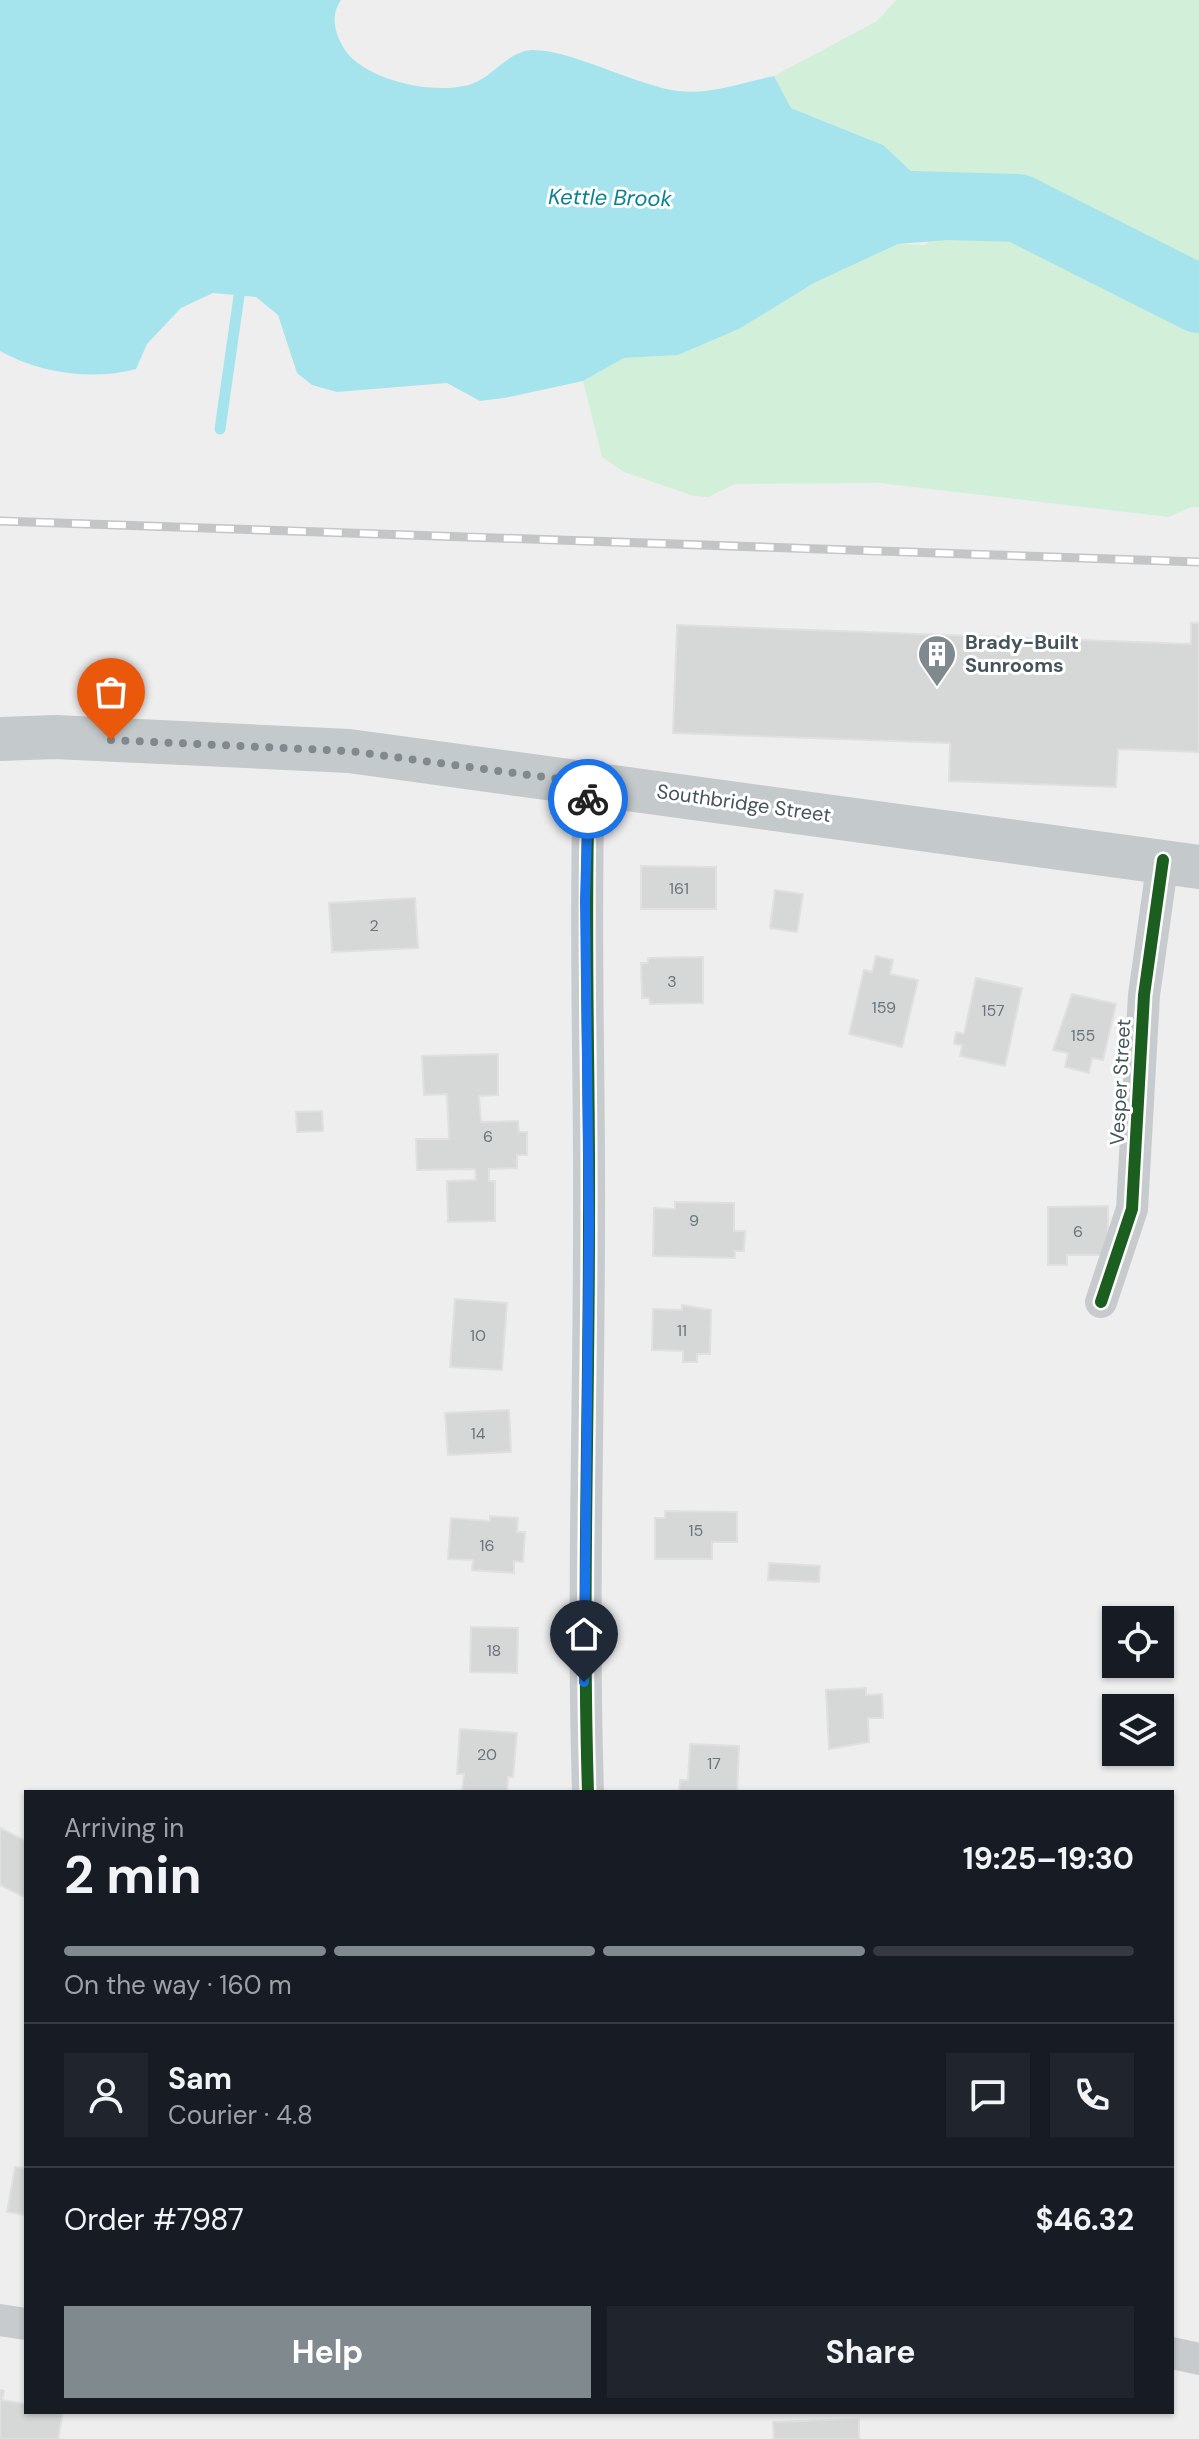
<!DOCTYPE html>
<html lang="en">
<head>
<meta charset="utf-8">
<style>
  body { margin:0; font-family:"DM Sans",sans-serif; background:#20242c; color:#f1f3f6; height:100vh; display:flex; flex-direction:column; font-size:30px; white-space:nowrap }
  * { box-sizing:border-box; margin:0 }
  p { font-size:26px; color:#9ea1a6 }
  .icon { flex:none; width:44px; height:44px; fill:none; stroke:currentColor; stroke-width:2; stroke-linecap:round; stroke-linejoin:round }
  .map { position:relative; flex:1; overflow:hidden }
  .drawer { position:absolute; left:24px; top:1790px; width:1150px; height:624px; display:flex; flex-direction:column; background:#171b24; border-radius:0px; box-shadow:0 2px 6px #0004 }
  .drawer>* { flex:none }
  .buttons { position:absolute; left:1102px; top:1606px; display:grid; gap:16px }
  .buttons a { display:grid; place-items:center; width:72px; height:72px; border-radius:0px; background:#171b24; box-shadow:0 2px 6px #0004; font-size:40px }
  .pin { position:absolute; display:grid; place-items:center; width:68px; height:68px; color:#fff; margin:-82px -34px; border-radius:50% 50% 50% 0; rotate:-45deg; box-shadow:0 0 8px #0007 }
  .pin .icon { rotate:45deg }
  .courier { position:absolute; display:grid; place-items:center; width:80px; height:80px; margin:-40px; border:6px solid #1a73e8; border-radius:50%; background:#fff; color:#222; box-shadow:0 2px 10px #0007 }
  .summary em { font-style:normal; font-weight:700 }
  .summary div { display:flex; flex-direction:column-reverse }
  .summary { display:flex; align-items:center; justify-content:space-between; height:136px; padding:0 40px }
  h1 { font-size:52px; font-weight:700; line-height:60px }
  .bar { display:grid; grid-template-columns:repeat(4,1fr); gap:12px 8px; align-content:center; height:96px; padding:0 40px }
  .bar i { height:10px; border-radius:6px; background:#363941 }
  .bar .on { background:#80898e }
  .bar p { grid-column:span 4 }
  .line { display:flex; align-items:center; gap:20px; padding:0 40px; border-top:2px solid #363941 }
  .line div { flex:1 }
  .round { display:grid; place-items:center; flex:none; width:84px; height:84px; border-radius:0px; background:#20242c }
  .button { display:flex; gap:16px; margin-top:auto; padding:16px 40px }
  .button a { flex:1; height:92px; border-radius:0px; background:#80898e; color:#fff; font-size:32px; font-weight:700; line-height:92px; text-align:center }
  .button a+a { background:#20242c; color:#f1f3f6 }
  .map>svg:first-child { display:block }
  .green { fill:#d2efda }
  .water { fill:#a6e4ed }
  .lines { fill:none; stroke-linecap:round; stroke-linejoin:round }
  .stream { stroke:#a6e4ed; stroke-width:11 }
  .river { stroke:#a6e4ed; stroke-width:68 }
  .building { fill:#d6d7d7; stroke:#e0e0e1; stroke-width:2 }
  .street { stroke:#c8cbcd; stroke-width:32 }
  .primary { stroke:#c4c9cb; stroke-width:44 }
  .rail-casing { stroke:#c3c5c7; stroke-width:9 }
  .rail { stroke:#fff; stroke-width:6; stroke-dasharray:18; stroke-linecap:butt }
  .cycleway-casing { stroke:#fff; stroke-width:17 }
  .cycleway { stroke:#1b5e20; stroke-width:12 }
  .done { stroke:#80898e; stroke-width:8; stroke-dasharray:0 14.4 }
  .route { stroke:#1a73e8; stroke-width:10 }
  .labels { text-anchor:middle; stroke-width:6; stroke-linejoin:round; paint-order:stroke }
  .number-label { font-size:16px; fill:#6a757b }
  .poi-label { font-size:20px; font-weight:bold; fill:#45535b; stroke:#fff; text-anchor:start }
  .street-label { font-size:20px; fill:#45535b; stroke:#fff }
  .water-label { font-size:22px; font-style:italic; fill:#0b8293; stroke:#fff }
</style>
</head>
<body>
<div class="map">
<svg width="1199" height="2439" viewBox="0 0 1199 2439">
  <rect width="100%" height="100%" fill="#efeeee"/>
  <path class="green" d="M896 0H1199V507H1191L1169 517 880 483 735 484 708 497 694 496 624 472 602 457 583 381 624 358 678 355 739 329 814 283 898 244 925 245 949 220 912 172 883 145 791 108 774 76 877 21Z"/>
  <path class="water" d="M0 0H341C331 14 334 30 342 45 360 81 439 97 474 83 494 75 508 52 531 50 567 48 635 85 678 91 709 95 743 82 774 76L791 108 883 145 912 172 961 239 898 244 814 283 739 329 678 355 624 358 583 381 504 398 480 401 447 383 337 392 312 385 297 373 278 315 256 297 213 293 181 308 147 344 136 369C93 381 38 373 0 351Z"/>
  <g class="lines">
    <path class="stream" d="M220 429 241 282"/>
    <path class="river" d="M843 203 1018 208 1199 299"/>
  </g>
  <path class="building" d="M1191 623H1199V752L1118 749 1116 787 949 781 950 743 673 733 677 625 1191 644Z
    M641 866 716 867V909H641Z
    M775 890 803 894 797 932 770 928Z
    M415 898 418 948 332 952 329 903Z
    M876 956 893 960 890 974 918 980 902 1047 849 1034 864 970 872 972Z
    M703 957V1003L650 1004 649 998H642L641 963H648V958Z
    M976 978 1022 988 1005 1066 960 1056 962 1045 954 1044 956 1032 964 1034Z
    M1072 994 1116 1004 1103 1060 1092 1058 1089 1073 1065 1067 1068 1053 1053 1050Z
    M498 1054V1095L479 1096 481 1122 518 1121 519 1132H527V1155H517V1168L489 1169V1181H495V1221L448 1222 447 1181 476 1180 475 1169 417 1170 416 1139H449L447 1094 424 1095 422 1056Z
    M322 1111 323 1131 297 1132 296 1112Z
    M675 1202 734 1203V1231H745L744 1251H735V1258L653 1256 654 1208 675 1209Z
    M1108 1206V1255H1067V1265H1048V1207Z
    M455 1299 507 1303 502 1370 450 1367Z
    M682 1305 711 1310 710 1354H697V1362H683V1351L652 1350 653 1309 682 1310Z
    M509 1410 511 1452 448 1455 445 1413Z
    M665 1511 737 1512V1542H712V1559H655V1518H665Z
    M490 1516 518 1518 517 1532H525L523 1562 514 1561V1573L472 1570 473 1560 448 1559 451 1518 490 1521Z
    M769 1563 820 1566 819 1582 768 1580Z
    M471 1627 518 1628 517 1673 470 1672Z
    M866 1688V1695L882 1694 883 1718H868L869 1742 829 1749 826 1690Z
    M460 1729 517 1733 513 1777H508L507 1792H462L464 1774H457Z
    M690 1744 739 1746 737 1792H679L680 1780H688Z
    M0 1828 26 1841V1898L0 1885Z
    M15 2167 26 2168V2215L7 2212Z
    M0 2390 4 2391 2 2400 26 2404V2412H63L58 2439H0Z
    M859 2419V2439H774L773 2422Z"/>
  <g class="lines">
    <path class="street" d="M1101 1302 1132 1209 1144 995 1163 860
      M588 1792C582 1603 589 1414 589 1224 590 1077 584 930 589 783
      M0 2320 26 2324
      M1172 2353 1199 2359"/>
    <path class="primary" d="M0 739 55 737 349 751 1199 867"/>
    <defs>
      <path id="rail" d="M0 521 1199 562"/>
    </defs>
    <use href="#rail" class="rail-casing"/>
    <use href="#rail" class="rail"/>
    <defs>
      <path id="cycleway" d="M1101 1302 1132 1209 1144 995 1163 860
        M588 1792C582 1603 589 1414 589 1224 590 1077 584 930 589 783"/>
    </defs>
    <use href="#cycleway" class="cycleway-casing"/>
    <use href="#cycleway" class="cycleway"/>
  </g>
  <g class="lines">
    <path class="done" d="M111 740 349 751 589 783 588 799"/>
    <path class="route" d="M584 1682 589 1223 585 900 588 799"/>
  </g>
  <defs>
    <symbol id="building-pin" viewBox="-11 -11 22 30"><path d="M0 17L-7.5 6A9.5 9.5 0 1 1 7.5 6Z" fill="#80898e" stroke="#fff"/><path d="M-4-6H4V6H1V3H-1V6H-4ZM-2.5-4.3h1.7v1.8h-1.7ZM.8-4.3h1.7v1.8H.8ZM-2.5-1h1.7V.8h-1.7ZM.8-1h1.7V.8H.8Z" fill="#fff"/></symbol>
  </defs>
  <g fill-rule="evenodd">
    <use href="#building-pin" x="915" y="632" width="44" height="60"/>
  </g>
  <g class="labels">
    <g class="number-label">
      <text x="679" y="894">161</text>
      <text x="374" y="931">2</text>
      <text x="672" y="987">3</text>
      <text x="884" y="1013">159</text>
      <text x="993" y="1016">157</text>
      <text x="1083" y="1041">155</text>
      <text x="488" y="1142">6</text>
      <text x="694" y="1226">9</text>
      <text x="1078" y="1237">6</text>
      <text x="682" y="1336">11</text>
      <text x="478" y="1341">10</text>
      <text x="478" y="1439">14</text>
      <text x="696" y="1536">15</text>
      <text x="487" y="1551">16</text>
      <text x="494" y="1656">18</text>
      <text x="487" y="1760">20</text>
      <text x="714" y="1769">17</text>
    </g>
    <g class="poi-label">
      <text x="965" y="649">Brady-Built<tspan x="965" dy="23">Sunrooms</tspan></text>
    </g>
    <g class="street-label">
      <text transform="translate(744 803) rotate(8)" y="7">Southbridge Street</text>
      <text transform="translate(1120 1082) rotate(-87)" y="7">Vesper Street</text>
    </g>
    <g class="water-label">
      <text transform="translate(610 197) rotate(1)" y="8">Kettle Brook</text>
    </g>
  </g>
</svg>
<div class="buttons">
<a><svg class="icon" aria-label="locate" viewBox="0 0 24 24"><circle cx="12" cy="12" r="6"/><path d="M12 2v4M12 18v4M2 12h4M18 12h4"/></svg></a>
<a><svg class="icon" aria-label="layers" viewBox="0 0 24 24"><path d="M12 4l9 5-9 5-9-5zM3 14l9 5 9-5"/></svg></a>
</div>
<div class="pin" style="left:111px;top:740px;background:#ea580c"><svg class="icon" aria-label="bag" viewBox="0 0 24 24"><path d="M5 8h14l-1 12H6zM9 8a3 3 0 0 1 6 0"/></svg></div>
<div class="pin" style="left:584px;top:1682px;background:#1f2937"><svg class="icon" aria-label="home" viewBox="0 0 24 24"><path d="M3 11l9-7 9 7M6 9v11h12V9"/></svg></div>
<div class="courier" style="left:588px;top:799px"><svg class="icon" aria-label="bike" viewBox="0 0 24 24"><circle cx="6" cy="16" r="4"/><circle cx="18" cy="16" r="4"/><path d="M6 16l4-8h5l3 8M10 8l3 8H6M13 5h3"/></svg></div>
<section class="drawer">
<div class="summary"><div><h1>2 min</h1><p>Arriving in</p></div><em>19:25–19:30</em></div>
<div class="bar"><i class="on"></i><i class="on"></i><i class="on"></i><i></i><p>On the way · 160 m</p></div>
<div class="line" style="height:144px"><a class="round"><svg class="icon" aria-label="person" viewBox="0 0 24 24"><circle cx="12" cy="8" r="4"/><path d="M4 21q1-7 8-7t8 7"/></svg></a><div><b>Sam</b><p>Courier · 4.8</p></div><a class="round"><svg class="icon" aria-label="chat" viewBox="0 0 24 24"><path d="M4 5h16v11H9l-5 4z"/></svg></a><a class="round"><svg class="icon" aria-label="phone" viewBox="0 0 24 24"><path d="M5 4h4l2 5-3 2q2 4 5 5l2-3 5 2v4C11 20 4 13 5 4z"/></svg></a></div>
<div class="line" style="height:104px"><div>Order #7987</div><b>$46.32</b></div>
<div class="button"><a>Help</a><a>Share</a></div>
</section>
</div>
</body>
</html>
